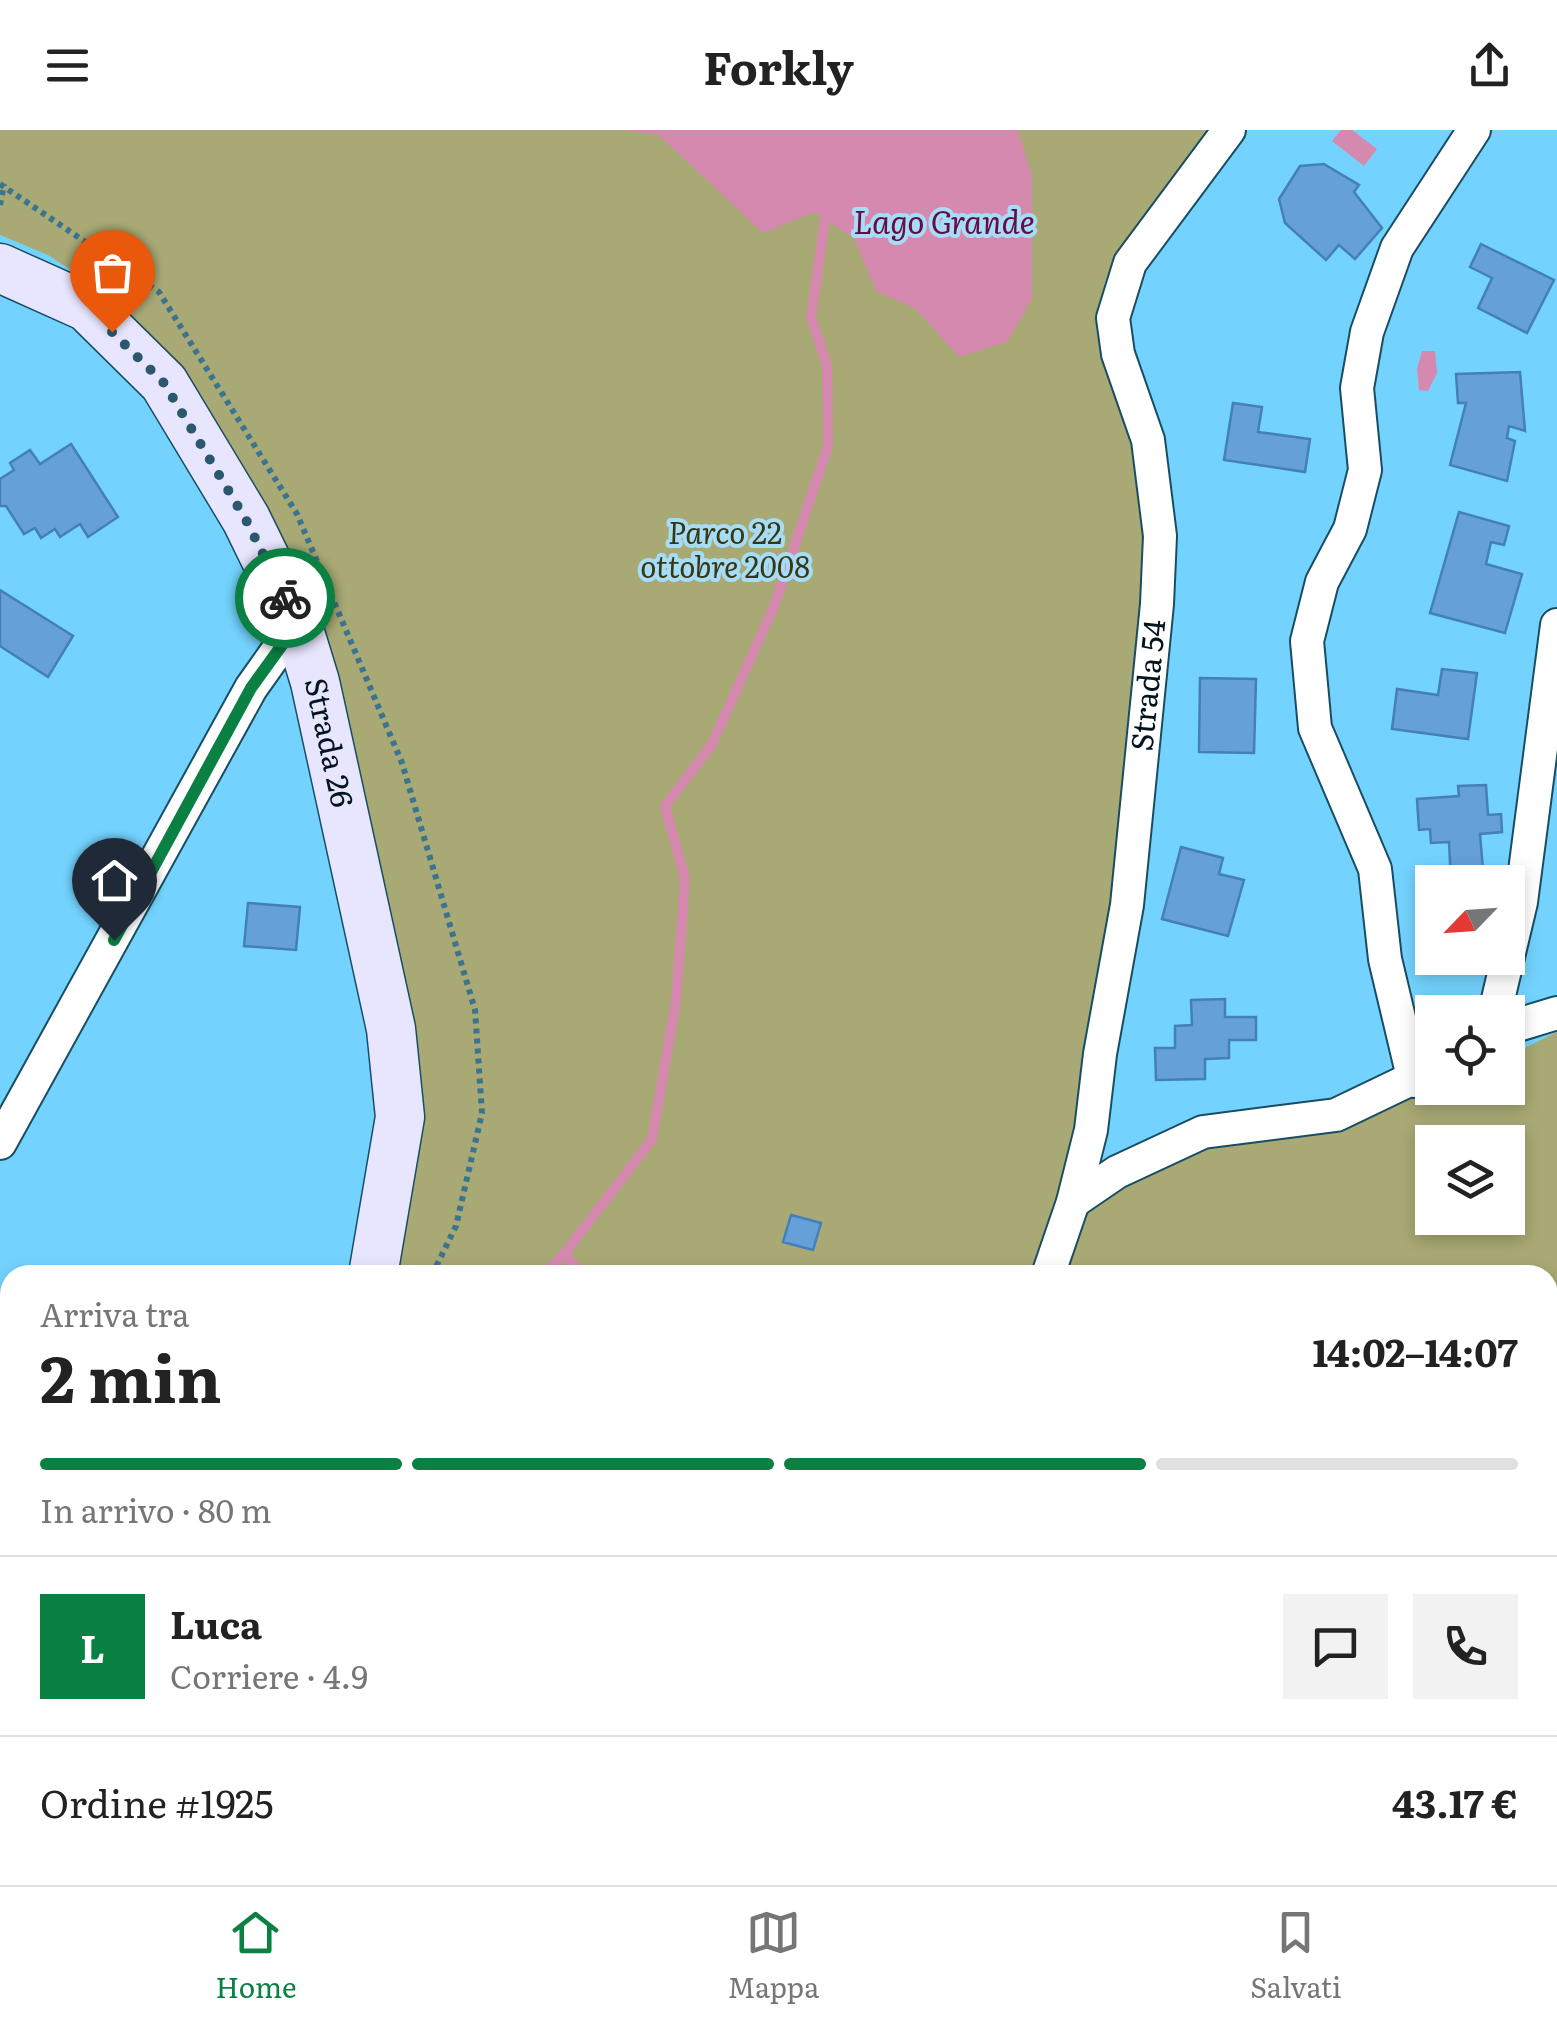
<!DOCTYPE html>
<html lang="it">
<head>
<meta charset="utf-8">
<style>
  body { margin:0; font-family:Literata,serif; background:#f2f2f2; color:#222; height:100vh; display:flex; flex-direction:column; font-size:38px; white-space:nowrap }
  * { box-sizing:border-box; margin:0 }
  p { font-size:32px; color:#767676 }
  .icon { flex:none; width:55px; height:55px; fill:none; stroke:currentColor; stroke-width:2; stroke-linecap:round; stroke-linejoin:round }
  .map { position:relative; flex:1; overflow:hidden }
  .details { position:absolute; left:0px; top:1135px; width:1558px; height:620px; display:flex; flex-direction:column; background:#fff; border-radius:30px 30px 0 0; box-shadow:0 5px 15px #0003 }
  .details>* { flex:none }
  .needle { width:65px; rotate:245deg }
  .controls { position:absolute; left:1415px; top:735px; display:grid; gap:20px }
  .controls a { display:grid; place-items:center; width:110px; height:110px; border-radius:0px; background:#fff; box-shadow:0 5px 15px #0003; font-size:50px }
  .pin { position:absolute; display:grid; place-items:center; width:85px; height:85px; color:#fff; margin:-102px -42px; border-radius:50% 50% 50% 0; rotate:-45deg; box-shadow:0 0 10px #0007 }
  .pin .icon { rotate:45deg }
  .courier { position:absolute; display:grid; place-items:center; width:100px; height:100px; margin:-50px; border:8px solid #0b8043; border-radius:50%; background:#fff; color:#222; box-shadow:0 2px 12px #0007 }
  .headline em { font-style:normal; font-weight:700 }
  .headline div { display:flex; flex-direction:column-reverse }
  .headline { display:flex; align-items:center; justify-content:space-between; height:170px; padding:0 40px }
  h1 { font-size:65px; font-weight:700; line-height:75px }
  .bar { display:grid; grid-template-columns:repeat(4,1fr); gap:15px 10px; align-content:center; height:120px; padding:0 40px }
  .bar i { height:12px; border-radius:8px; background:#e0e0e0 }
  .bar .selected { background:#0b8043 }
  .bar p { grid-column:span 4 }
  .line { display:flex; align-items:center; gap:25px; padding:0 40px; border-top:2px solid #e0e0e0 }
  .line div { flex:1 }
  .round { display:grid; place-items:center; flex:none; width:105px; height:105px; border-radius:0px; background:#f2f2f2 }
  header { display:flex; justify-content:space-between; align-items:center; height:130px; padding:0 40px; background:#fff; font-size:45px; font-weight:700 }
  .tabs { display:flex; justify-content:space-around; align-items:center; height:140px; border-top:2px solid #e0e0e0; background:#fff; font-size:28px; color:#767676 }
  .tabs a { display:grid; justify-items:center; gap:5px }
  .tabs .selected { color:#0b8043 }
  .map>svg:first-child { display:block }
  .green { fill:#a8a974; fill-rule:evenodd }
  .water { fill:#d589af }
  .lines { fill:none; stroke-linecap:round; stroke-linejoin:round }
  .stream { stroke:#d589af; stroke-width:10 }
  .building { fill:#65a0d8; stroke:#4380b9; stroke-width:2.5 }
  .lane-casing { stroke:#184d63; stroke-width:21 }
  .street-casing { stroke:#184d63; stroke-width:36 }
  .secondary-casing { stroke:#184d63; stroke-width:51 }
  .path { stroke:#3b748e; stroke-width:6; stroke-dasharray:5 5; stroke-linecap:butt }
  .lane { stroke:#fff; stroke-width:18 }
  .street { stroke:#fff; stroke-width:32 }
  .secondary { stroke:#e8e5fe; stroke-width:48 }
  .done { stroke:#2a586c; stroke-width:10; stroke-dasharray:0 18 }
  .route { stroke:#0b8043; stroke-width:12 }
  .labels { text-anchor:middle; stroke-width:8; stroke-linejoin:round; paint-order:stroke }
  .park-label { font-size:30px; font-style:italic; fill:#383714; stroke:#a6dcf5 }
  .street-label { font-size:30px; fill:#02151d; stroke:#a6dcf5 }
  .water-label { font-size:32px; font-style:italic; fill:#670b45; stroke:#a6dcf5 }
</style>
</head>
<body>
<header><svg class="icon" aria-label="menu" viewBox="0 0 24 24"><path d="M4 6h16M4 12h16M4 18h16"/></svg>Forkly<svg class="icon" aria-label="share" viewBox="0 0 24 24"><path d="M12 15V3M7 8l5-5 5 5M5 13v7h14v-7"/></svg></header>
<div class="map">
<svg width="1557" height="1755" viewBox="0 0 1557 1755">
  <rect width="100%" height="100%" fill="#73d3fe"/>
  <path class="green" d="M0 0H1219L1121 125 1105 151 1098 183 1106 224 1140 312 1146 408 1132 615 1082 999 1041 1145H381L410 990 324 552 95 156 48 125 0 105Z
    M1557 902V1274L1548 1296V1145H1058L1077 1090 1114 1059 1187 1023 1243 1007 1314 1001 1442 958H1508V926ZM1432 1012H1508V1088H1432Z
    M1549 1412 1557 1413V1604L1548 1601Z
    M1548 1661 1557 1664V1755H529L532 1745H1548Z
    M85 1745H456L452 1755H77Z"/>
  <path class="water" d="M622 0H1018L1032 46V169L1007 212 959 227 916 179 876 161 854 108 814 82 763 103 659 5Z
    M1341 0H1352L1377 19 1364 36 1332 11Z
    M1422 221H1435L1437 243 1428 261 1419 260 1417 239Z"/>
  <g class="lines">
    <path class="stream" d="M565 1123 581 1145
      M544 1145 565 1123 652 1009 676 871 685 749 665 676 712 614 775 474 828 316 827 236 811 187 825 89
      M44 1755 53 1745
      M648 1755 654 1745"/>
  </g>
  <path class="building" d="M1324 34 1359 55 1354 62 1382 98 1355 129 1339 115 1326 130 1285 93 1279 69 1300 36Z
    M1481 114 1554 150 1527 203 1478 178 1492 148 1470 137Z
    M1520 242 1525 301 1509 296 1507 308 1515 311 1507 351 1450 335 1466 273H1458L1456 244Z
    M1233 273 1262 277 1258 302 1310 309 1305 342 1224 330Z
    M71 314 118 387 88 407 80 394 60 407 55 399 41 408 35 398 24 404 6 376H0V349L14 340 10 333 30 320 40 334Z
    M1459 382 1509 396 1504 415 1491 412 1486 434 1522 444 1505 503 1430 483Z
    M0 460 73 506 48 547 0 516Z
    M1442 539 1477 543 1468 609 1392 599 1397 559 1438 565Z
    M1200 548 1256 549 1254 623 1199 622Z
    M1486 655 1488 685 1501 684 1502 702 1480 704 1484 752H1451L1449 712 1431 713 1430 699 1419 700 1417 669 1459 666 1458 656Z
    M1181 717 1223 728 1219 744 1244 750 1228 806 1162 789Z
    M248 773 300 777 296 820 244 816Z
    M1225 869V887H1256V910H1229V928L1205 929V949L1156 950 1155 918H1175V896L1192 895 1191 870Z
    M791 1085 821 1093 813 1120 783 1112Z"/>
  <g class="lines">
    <defs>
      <path id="lane" d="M1548 1386 1557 1387"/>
      <g id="street">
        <path d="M1495 882 1521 772 1557 495"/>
        <path d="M1508 898 1557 883"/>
        <path d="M1414 951 1385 829 1375 739 1315 598 1307 511 1322 452 1350 399 1365 340 1357 258 1367 202 1397 118 1474 0"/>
        <path d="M0 1013 251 558 297 493"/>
        <path d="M1073 1072 1117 1042 1203 1002 1336 985 1432 939"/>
        <path id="s1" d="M1048 1145 1073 1072 1091 1000 1100 924 1127 775 1157 474 1160 406 1148 310 1118 224 1113 188 1130 133 1229 0"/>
        <path d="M1548 1363 1557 1341"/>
      </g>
      <g id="secondary">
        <path id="s2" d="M0 138 87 177 164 253 246 389 297 493 315 552 391 899 400 987 373 1145"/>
        <path d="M1548 1627 1557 1630"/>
        <path d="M501 1755 504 1745"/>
      </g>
    </defs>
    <use href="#lane" class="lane-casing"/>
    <use href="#street" class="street-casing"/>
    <use href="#secondary" class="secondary-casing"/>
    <path class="path" d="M0 54 159 162 297 384 402 633 475 880 482 983 456 1096 432 1145
      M0 75 4 54"/>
    <use href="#lane" class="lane"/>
    <use href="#street" class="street"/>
    <use href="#secondary" class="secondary"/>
  </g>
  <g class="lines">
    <path class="done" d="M112 202 164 253 246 390 285 468"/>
    <path class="route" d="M114 810 251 558 298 493 285 468"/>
  </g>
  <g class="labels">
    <g class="park-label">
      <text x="725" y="414">Parco 22<tspan x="725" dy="34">ottobre 2008</tspan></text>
    </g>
    <g class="street-label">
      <text dy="10" stroke="none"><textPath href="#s1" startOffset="600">Strada 54</textPath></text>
      <text dy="10" stroke="none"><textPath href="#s2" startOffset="602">Strada 26</textPath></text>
    </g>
    <g class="water-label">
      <text x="944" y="104">Lago Grande</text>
    </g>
  </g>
</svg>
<div class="controls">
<a><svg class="needle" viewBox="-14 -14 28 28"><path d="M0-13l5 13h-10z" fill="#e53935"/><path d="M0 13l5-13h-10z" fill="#767676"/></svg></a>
<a><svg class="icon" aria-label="locate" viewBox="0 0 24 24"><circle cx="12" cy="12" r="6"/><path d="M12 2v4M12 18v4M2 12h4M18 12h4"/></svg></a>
<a><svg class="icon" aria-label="layers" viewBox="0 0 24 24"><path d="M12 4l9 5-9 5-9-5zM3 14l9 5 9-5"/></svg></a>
</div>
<div class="pin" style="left:112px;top:202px;background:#ea580c"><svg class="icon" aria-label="bag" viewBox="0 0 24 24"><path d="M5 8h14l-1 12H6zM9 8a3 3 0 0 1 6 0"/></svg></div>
<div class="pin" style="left:114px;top:810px;background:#1f2937"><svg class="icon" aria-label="home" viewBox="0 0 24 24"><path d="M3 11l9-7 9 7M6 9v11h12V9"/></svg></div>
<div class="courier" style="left:285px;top:468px"><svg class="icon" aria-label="bike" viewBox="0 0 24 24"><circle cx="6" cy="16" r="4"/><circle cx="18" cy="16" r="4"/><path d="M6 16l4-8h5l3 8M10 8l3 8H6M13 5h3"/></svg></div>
<section class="details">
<div class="headline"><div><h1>2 min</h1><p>Arriva tra</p></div><em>14:02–14:07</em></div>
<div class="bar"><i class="selected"></i><i class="selected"></i><i class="selected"></i><i></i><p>In arrivo · 80 m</p></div>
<div class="line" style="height:180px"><b class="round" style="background:#0b8043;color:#fff">L</b><div><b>Luca</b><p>Corriere · 4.9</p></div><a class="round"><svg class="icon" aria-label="chat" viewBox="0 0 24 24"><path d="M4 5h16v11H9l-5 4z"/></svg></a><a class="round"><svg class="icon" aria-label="phone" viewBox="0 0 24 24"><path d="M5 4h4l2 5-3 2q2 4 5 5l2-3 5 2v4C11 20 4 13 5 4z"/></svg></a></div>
<div class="line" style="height:130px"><div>Ordine #1925</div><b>43.17 €</b></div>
</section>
</div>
<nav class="tabs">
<a class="selected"><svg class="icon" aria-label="home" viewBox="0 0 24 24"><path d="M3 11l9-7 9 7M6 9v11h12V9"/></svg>Home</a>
<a><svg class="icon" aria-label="map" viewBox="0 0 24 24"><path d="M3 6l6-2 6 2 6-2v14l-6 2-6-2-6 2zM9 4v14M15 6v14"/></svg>Mappa</a>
<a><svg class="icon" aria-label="saved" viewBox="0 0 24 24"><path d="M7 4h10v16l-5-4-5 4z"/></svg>Salvati</a>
</nav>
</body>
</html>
